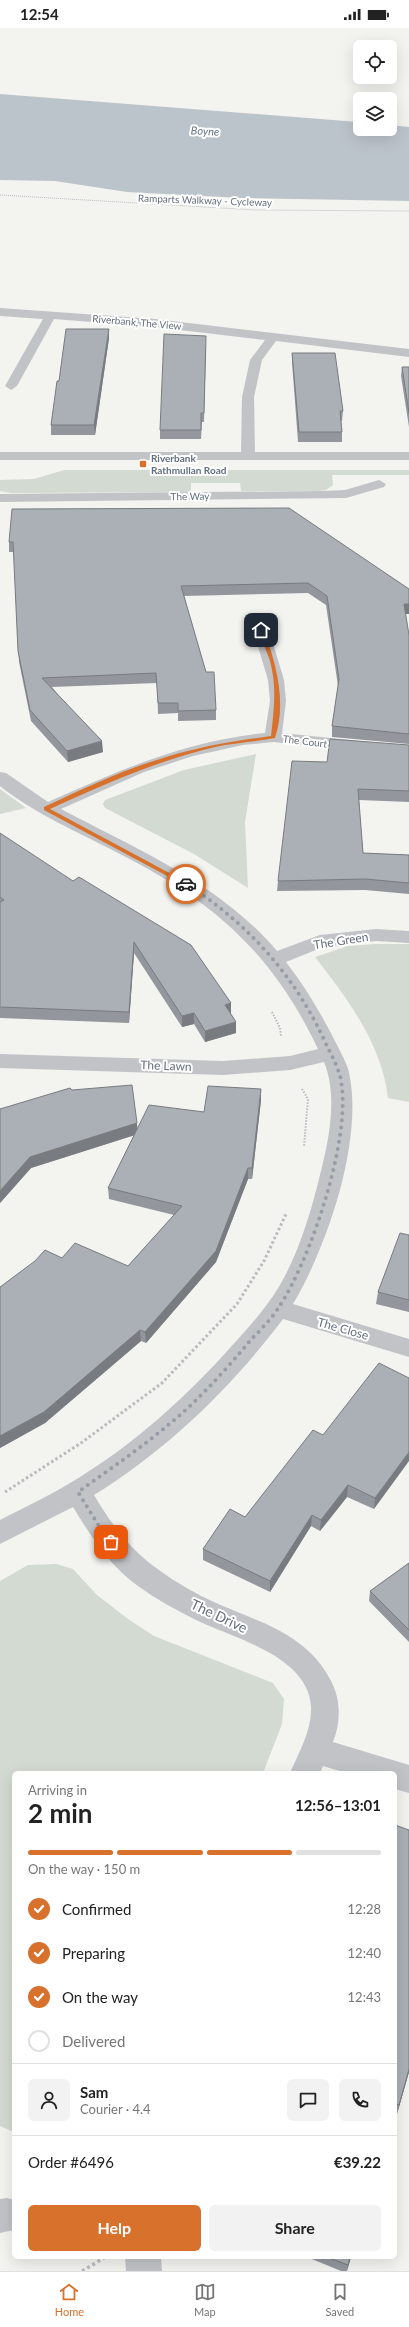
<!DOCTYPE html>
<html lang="en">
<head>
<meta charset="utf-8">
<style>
  body { margin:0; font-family:Lato,sans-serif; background:#f2f2f2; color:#222; height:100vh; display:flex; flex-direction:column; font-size:15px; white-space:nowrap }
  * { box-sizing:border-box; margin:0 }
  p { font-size:13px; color:#767676 }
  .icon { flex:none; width:22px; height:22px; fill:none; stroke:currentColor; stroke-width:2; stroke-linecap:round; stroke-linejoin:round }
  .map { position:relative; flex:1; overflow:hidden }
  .panel { position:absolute; left:12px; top:1743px; width:385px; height:488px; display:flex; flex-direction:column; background:#fff; border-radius:6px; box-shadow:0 4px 16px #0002 }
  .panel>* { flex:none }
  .buttons { position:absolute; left:353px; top:12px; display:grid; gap:8px }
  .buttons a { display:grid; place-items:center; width:44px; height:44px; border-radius:6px; background:#fff; box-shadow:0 4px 16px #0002; font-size:20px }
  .pin { position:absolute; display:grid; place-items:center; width:34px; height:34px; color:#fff; margin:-17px; border-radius:8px; box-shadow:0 2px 6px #0006 }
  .courier { position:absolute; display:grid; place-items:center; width:40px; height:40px; margin:-20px; border:3px solid #d7712c; border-radius:50%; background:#fff; color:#222; box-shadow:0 1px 5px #0007 }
  .headline em { font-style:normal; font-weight:700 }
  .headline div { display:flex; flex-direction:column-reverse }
  .headline { display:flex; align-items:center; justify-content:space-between; height:68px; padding:0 16px }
  h1 { font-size:26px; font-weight:700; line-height:30px }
  .bar { display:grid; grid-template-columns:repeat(4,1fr); gap:6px 4px; align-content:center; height:48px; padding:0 16px }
  .bar i { height:5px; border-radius:3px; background:#e0e0e0 }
  .bar .current { background:#d7712c }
  .bar p { grid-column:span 4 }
  .line { display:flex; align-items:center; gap:10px; padding:0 16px; border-top:1px solid #e0e0e0 }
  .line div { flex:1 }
  .round { display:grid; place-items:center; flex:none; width:42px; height:42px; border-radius:6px; background:#f2f2f2 }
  ol { padding:0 16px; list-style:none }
  li { display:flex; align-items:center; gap:12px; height:44px }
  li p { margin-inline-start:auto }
  li .icon { padding:4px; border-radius:50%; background:#d7712c; color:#fff; stroke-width:4 }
  li:last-child { color:#767676 }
  li i { width:22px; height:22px; border:2px solid #e0e0e0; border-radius:50% }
  .cta { display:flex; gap:8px; margin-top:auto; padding:8px 16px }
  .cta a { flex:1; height:46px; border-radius:6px; background:#d7712c; color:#fff; font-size:16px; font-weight:700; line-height:46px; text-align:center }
  .cta a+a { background:#f2f2f2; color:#222 }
  .status { display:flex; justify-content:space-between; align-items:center; height:28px; padding:0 20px; background:#fff; direction:ltr }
  .status svg { height:11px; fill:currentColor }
  .dock { display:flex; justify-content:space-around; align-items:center; height:56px; border-top:1px solid #e0e0e0; background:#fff; font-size:11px; color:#767676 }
  .dock a { display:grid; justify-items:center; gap:2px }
  .dock .current { color:#d7712c }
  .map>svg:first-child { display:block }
  .green { fill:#d3dad1 }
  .water { fill:#bcc4cb }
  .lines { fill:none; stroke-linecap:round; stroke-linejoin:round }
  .path-far3 { stroke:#babbbe; stroke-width:1; stroke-dasharray:1 1; stroke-linecap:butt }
  .path-far2 { stroke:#babbbe; stroke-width:2; stroke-dasharray:1.5 1.5; stroke-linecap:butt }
  .path-far1 { stroke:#babbbe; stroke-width:3; stroke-dasharray:2.5 2.5; stroke-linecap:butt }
  .path { stroke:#babbbe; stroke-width:3.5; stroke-dasharray:3 3; stroke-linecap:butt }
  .minor { fill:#c1c3c7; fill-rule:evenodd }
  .wall { fill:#93979d }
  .shaded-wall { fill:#787b7f }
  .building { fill:#abb0b6; stroke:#787b7f }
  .route { fill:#d7712c }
  .done { stroke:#969da7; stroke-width:4; stroke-dasharray:0 7.2 }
  .poi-dot { fill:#d7712c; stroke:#fff; stroke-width:1.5 }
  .labels { text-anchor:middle; stroke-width:4; stroke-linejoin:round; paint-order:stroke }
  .far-street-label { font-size:10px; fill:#646e7f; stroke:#fff }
  .far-poi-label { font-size:10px; font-weight:bold; fill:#646e7f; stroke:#fff; text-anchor:start }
  .far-water-label { font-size:11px; font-style:italic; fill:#657683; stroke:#fff }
  .street-label { font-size:12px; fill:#646e7f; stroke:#fff }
  .near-street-label { font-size:14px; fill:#646e7f; stroke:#fff }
</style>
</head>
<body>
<div class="status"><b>12:54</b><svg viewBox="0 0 49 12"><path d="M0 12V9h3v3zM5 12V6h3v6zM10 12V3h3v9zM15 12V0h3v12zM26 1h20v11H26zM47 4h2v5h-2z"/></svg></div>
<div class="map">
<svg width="409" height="2243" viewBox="0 0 409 2243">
  <rect width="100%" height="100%" fill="#f3f3f0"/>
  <path class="green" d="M64 442H409V447H332L333 457 326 462 319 463H241L240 455H191V464L11 465 0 463V452L34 451Z
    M256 726 245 794 248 860 194 826 105 780 103 776 105 772 184 742Z
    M0 761 26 780 0 786Z
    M375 916H409V1074L388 1070C382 1016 347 970 315 929L348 918Z
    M56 1536 73 1541 97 1567 128 1591 154 1608 273 1655 284 1671 282 1696 263 1745H14V2104L0 2098V1553L28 1537Z"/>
  <path class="water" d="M0 66 358 94 360 101H390V97L409 99V173L242 170 127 164 55 153 0 152Z"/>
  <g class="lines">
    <path class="path-far3" d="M0 167 256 182 409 183"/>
    <path class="path-far2" d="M272 984 280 1000 281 1008
      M302 1061 308 1071 304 1118"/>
    <path class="path-far1" d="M5 1464 81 1415 162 1355 237 1276 264 1233 286 1186"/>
    <path class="path" d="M82 2243 104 2230"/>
    <path class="minor" d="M0 280 155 291 409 321V329L276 313 262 332 254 369 255 424H409V432H0V424H241L242 369 250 332 265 312 155 299 54 291 17 358 11 362 5 358 43 291 0 288Z
      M379 452 386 456 384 459 346 470 0 474V466L323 463 345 462Z
      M261 597 267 599 269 602 284 652 286 673 282 705 409 718V728L273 714 243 717 193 728 144 744 61 781C138 822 219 855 277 923L320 907 376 901 409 903V915L376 913 323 919 286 934C307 961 323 989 338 1019 343 1029 349 1039 350 1050 362 1116 327 1219 293 1276L409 1311V1329L283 1291C232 1359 167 1422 94 1467 112 1497 130 1522 159 1542 177 1555 196 1566 216 1575 261 1595 307 1606 331 1653 341 1672 341 1694 333 1714L409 1737V1765L395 1761V1745H346L323 1738 320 1745H290C301 1720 318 1692 308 1664 293 1624 231 1609 196 1592 176 1582 156 1571 138 1558 109 1537 92 1510 73 1479L0 1516V1492C27 1478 55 1465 80 1449 136 1414 185 1370 229 1321 247 1301 266 1281 280 1257 299 1224 311 1184 320 1147 329 1112 338 1068 324 1034L290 1042 223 1047 0 1040V1026L223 1033 290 1028 318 1021C272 924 213 873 118 825 78 804 35 786 0 758V744L6 745 48 774C120 742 185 713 265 705L270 673 268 652 253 602 255 599Z
      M7 2170 14 2172V2202L0 2205V2171Z
      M125 2229H161L162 2243H126Z"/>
  </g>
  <path class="wall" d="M109 301V310L95 407H51V397L59 353Z
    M206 317 204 394H202L201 411H160V402Z
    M292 325 343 383 342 393H341L342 404V414H298L292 334Z
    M402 339H409V399L401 348Z
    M289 480 405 586 409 607V716L332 709V698L338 658 326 577 308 565 184 568 216 682V692L178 693V685L158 686 157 655 52 659 103 724 68 734 31 693 19 634 14 524H9V514Z
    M409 717V774L359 772 363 825 409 827V866L365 862 277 863 278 853 327 734Z
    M0 805 231 986 236 994V1005L205 1014 194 996 182 999 134 925 129 995 0 990Z
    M261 1061V1072L252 1151H248L216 1234 146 1315 141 1313 45 1395 0 1420V1259L62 1230 128 1238 174 1187 109 1171 108 1160 135 1107 31 1140 0 1175V1081L72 1062 137 1095V1101L204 1084Z
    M409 1207V1284L376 1276 378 1264Z
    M409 1350 374 1481 347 1469 320 1503 311 1498 270 1564 203 1532V1521L245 1489 323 1407Z
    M409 1535V1614L369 1573 370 1563Z
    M395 1797 409 2044 397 2086 395 2085Z
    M307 2229H351L347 2243H341Z"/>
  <path class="shaded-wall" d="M109 301V310L95 407 94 397Z
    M404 576H409V586H403Z
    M102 713 103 724 68 734 67 723Z
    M134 914V925L129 995V984Z
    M231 975V986L225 977Z
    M194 985V996L182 999V988Z
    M236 994V1005L205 1014V1003Z
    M261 1061V1072L252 1151V1140Z
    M137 1095 138 1106 31 1140 0 1175V1163L30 1129Z
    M248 1140V1151L216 1234 146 1315 145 1304Z
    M140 1302 141 1313 45 1395 0 1420V1408Z
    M409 1424V1433L374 1481 375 1470Z
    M348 1457 347 1469 320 1503 321 1492Z
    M312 1487 311 1498 270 1564V1553Z
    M409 2041V2044L397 2086 399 2077Z
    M350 2229H351L347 2243 348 2237Z"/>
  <path class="building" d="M66 301H109L94 397H51L57 353H59Z
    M164 306 206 308 204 385H201V402H160Z
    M292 325H335L343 383H340L342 404H299Z
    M402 339H409V385Z
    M289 480 409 561V576H404L409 607V706L332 698 339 651 327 568 308 555 181 558 206 644H214L216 682 178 683V675H158L156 645 42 650 102 713 67 723 30 682 18 623 13 514H9L12 481Z
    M330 711 409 717V763L358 761 363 825 409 827V855L365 851 278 853 292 733 327 734Z
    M0 805 73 853 79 849 191 917 231 975 225 977 236 994 205 1003 194 985 182 988 134 914 129 984 0 979V874L4 872 0 869Z
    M132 1057 137 1095 30 1129 0 1163V1081L70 1060 72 1062Z
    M208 1058 261 1061 252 1140H248L216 1223 145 1304 140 1302 44 1384 0 1408V1259L35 1233 45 1222 62 1230 75 1215 128 1238 182 1178 108 1160 149 1077 204 1084Z
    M400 1205 409 1207V1272L378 1264Z
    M379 1335 409 1350V1424L375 1470 348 1457 321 1492 312 1487 270 1553 203 1521 230 1481 245 1489 313 1402 323 1407Z
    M409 1535V1602L370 1563Z
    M395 1797 409 1802V2041L399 2077 395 2075Z
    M327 2229H350L348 2237Z"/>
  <path class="route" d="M260 601 264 602C276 636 287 674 275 710 255 714 234 715 215 719 157 733 104 756 50 781L188 855V857H184L44 782V779C83 761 122 742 163 730 198 719 234 713 271 708 274 682 277 659 270 633 267 623 260 611 260 601Z"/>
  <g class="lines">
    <path class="done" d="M111 1514 102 1503 78 1464C113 1439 148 1415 180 1387 205 1365 228 1339 249 1314 259 1303 271 1292 279 1279 311 1231 354 1104 340 1048 337 1037 331 1026 326 1016 296 949 248 895 186 856"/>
  </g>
  <rect class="poi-dot" x="139" y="432" width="8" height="8" rx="2"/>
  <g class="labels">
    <g class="far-street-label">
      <text transform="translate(205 172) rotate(2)" y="4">Ramparts Walkway - Cycleway</text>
      <text transform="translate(137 294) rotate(5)" y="4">Riverbank, The View</text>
      <text transform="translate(190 468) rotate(-1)" y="4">The Way</text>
      <text transform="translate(305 713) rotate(7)" y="4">The Court</text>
    </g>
    <g class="far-poi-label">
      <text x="151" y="434">Riverbank<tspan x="151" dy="12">Rathmullan Road</tspan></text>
    </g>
    <g class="far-water-label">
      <text transform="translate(205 103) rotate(3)" y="4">Boyne</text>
    </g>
    <g class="street-label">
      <text transform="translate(341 913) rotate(-9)" y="4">The Green</text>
      <text transform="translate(166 1038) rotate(2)" y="4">The Lawn</text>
      <text transform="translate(343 1301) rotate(16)" y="4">The Close</text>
    </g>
    <g class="near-street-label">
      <text transform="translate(219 1588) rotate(25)" y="5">The Drive</text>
    </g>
  </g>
</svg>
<div class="buttons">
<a><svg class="icon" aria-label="locate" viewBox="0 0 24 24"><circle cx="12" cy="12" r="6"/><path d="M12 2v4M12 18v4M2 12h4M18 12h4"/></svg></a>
<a><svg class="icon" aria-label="layers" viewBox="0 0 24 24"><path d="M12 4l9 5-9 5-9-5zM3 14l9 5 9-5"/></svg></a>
</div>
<div class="pin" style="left:111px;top:1514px;background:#ea580c"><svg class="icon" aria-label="bag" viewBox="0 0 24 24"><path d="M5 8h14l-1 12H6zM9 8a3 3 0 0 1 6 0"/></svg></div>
<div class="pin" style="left:261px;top:602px;background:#1f2937"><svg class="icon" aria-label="home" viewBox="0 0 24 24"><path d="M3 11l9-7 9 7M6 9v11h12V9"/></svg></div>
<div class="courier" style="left:186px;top:856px"><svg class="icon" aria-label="car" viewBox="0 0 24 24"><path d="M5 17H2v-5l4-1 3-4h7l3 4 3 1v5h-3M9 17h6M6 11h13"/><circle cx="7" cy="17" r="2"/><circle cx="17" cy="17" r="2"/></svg></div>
<section class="panel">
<div class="headline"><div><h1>2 min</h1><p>Arriving in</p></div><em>12:56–13:01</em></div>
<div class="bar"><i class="current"></i><i class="current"></i><i class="current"></i><i></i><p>On the way · 150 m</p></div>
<ol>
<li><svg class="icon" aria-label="check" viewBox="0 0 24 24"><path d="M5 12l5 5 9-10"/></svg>Confirmed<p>12:28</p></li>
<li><svg class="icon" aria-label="check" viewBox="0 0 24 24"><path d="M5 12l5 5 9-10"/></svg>Preparing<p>12:40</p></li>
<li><svg class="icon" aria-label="check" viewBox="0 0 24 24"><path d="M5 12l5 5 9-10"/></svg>On the way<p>12:43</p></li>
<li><i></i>Delivered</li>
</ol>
<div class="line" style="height:72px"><a class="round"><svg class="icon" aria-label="person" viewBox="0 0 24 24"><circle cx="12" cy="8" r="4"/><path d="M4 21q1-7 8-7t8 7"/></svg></a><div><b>Sam</b><p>Courier · 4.4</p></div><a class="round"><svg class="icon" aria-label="chat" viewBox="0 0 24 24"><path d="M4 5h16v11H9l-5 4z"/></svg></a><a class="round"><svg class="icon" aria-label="phone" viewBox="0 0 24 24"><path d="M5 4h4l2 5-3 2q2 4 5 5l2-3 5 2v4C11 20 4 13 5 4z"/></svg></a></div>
<div class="line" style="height:52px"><div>Order #6496</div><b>€39.22</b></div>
<div class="cta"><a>Help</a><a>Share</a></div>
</section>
</div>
<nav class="dock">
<a class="current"><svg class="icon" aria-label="home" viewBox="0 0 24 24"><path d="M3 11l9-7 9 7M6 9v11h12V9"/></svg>Home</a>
<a><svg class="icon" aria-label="map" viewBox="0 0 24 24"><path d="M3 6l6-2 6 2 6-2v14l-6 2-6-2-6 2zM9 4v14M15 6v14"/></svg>Map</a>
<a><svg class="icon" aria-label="saved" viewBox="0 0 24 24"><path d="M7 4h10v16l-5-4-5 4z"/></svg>Saved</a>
</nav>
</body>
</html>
